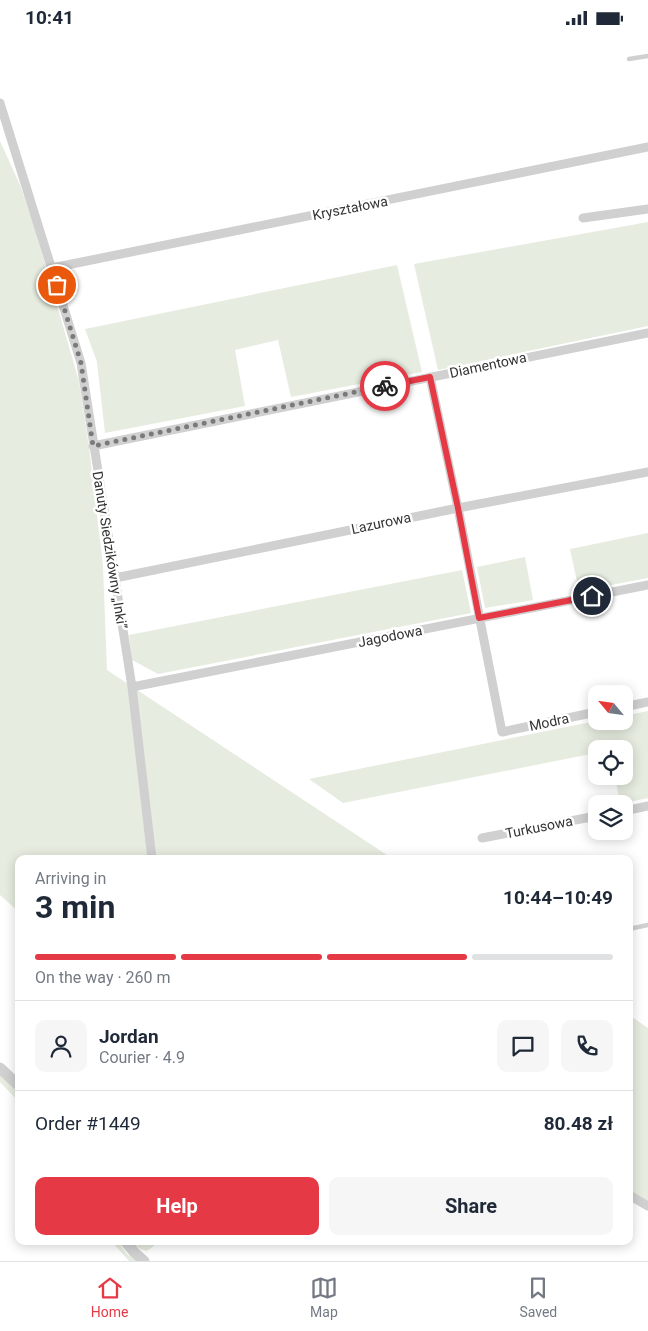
<!DOCTYPE html>
<html lang="en">
<head>
<meta charset="utf-8">
<style>
  body { margin:0; font-family:Roboto,sans-serif; background:#f6f6f7; color:#1f2937; height:100vh; display:flex; flex-direction:column; font-size:19px; white-space:nowrap }
  * { box-sizing:border-box; margin:0 }
  p { font-size:16px; color:#747a83 }
  .icon { flex:none; width:28px; height:28px; fill:none; stroke:currentColor; stroke-width:2; stroke-linecap:round; stroke-linejoin:round }
  .map { position:relative; flex:1; overflow:hidden }
  .sheet { position:absolute; left:15px; top:820px; width:618px; height:390px; display:flex; flex-direction:column; background:#fff; border-radius:10px; box-shadow:0 2px 12px #0003 }
  .sheet>* { flex:none }
  .needle { width:32px; rotate:299deg }
  .buttons { position:absolute; left:588px; top:650px; display:grid; gap:10px }
  .buttons a { display:grid; place-items:center; width:45px; height:45px; border-radius:10px; background:#fff; box-shadow:0 2px 12px #0003; font-size:25px }
  .pin { position:absolute; display:grid; place-items:center; width:42px; height:42px; color:#fff; margin:-21px; border:2px solid #fff; border-radius:50%; box-shadow:0 1px 5px #0007 }
  .courier { position:absolute; display:grid; place-items:center; width:50px; height:50px; margin:-25px; border:4px solid #e63946; border-radius:50%; background:#fff; color:#222; box-shadow:0 1px 6px #0007 }
  .overview em { font-style:normal; font-weight:700 }
  .overview div { display:flex; flex-direction:column-reverse }
  .overview { display:flex; align-items:center; justify-content:space-between; height:85px; padding:0 20px }
  h1 { font-size:32px; font-weight:700; line-height:38px }
  .bar { display:grid; grid-template-columns:repeat(4,1fr); gap:8px 5px; align-content:center; height:60px; padding:0 20px }
  .bar i { height:6px; border-radius:4px; background:#e0e1e3 }
  .bar .current { background:#e63946 }
  .bar p { grid-column:span 4 }
  .line { display:flex; align-items:center; gap:12px; padding:0 20px; border-top:1px solid #e0e1e3 }
  .line div { flex:1 }
  .round { display:grid; place-items:center; flex:none; width:52px; height:52px; border-radius:10px; background:#f6f6f7 }
  .button { display:flex; gap:10px; margin-top:auto; padding:10px 20px }
  .button a { flex:1; height:58px; border-radius:10px; background:#e63946; color:#fff; font-size:20px; font-weight:700; line-height:58px; text-align:center }
  .button a+a { background:#f6f6f7; color:#1f2937 }
  .status { display:flex; justify-content:space-between; align-items:center; height:35px; padding:0 25px; background:#fff; direction:ltr }
  .status svg { height:14px; fill:currentColor }
  .tabs { display:flex; justify-content:space-around; align-items:center; height:70px; border-top:1px solid #e0e1e3; background:#fff; font-size:14px; color:#747a83 }
  .tabs a { display:grid; justify-items:center; gap:2px }
  .tabs .current { color:#e63946 }
  .map>svg:first-child { display:block }
  .green { fill:#e6ecdf }
  .lines { fill:none; stroke-linecap:round; stroke-linejoin:round }
  .service { stroke:#d0d0d0; stroke-width:4.5 }
  .minor { stroke:#d0d0d0; stroke-width:9 }
  .tertiary { stroke:#d0d0d0; stroke-width:11 }
  .done { stroke:#7a7a7a; stroke-width:5; stroke-dasharray:0 9 }
  .route { stroke:#e63946; stroke-width:6 }
  .labels { text-anchor:middle; stroke-width:5; stroke-linejoin:round; paint-order:stroke }
  .street-label { font-size:14px; fill:#333; stroke:#fff }
</style>
</head>
<body>
<div class="status"><b>10:41</b><svg viewBox="0 0 49 12"><path d="M0 12V9h3v3zM5 12V6h3v6zM10 12V3h3v9zM15 12V0h3v12zM26 1h20v11H26zM47 4h2v5h-2z"/></svg></div>
<div class="map">
<svg width="648" height="1226" viewBox="0 0 648 1226">
  <rect width="100%" height="100%" fill="#fff"/>
  <path class="green" d="M0 106 20 150 32 184 79 346 89 412 103 531 107 635 393 824H19V877L0 860Z
    M648 187V291L438 335 414 229Z
    M397 230 422 337 291 362 278 305 235 315 245 371 105 398 97 327 85 294Z
    M648 498V543L579 556 570 514Z
    M525 522 533 565 485 573 477 532Z
    M462 535 471 578 158 639 132 625 129 600Z
    M648 676V763L620 769 615 741H624V714H596V718L343 768 309 744 596 686H624V681Z
    M629 980 648 993V1170L629 1159Z
    M0 1040 19 1059V1067L0 1047Z
    M111 1206H117L127 1219 136 1226H129Z
    M132 1206H152L155 1210 147 1216C140 1215 137 1212 132 1206Z"/>
  <g class="lines">
    <path class="service" d="M629 24 648 21
      M629 894 648 890"/>
    <path class="minor" d="M0 68 81 328 132 652 152 824
      M583 183 648 174
      M52 233 648 112
      M430 342 458 473 502 697 596 677
      M93 411 648 298
      M115 543 458 473 648 437
      M132 652 648 550
      M624 672 648 667
      M624 776 648 771
      M482 803 596 781
      M629 1160 648 1171"/>
    <path class="tertiary" d="M0 1033 19 1051
      M125 1206 135 1218 144 1226"/>
  </g>
  <g class="lines">
    <path class="done" d="M57 250 81 328 93 411 385 351"/>
    <path class="route" d="M385 351 430 342 458 473 479 583 592 561"/>
  </g>
  <g class="labels">
    <g class="street-label">
      <text transform="translate(350 173) rotate(-11)" y="5">Kryształowa</text>
      <text transform="translate(488 330) rotate(-12)" y="5">Diamentowa</text>
      <text transform="translate(381 488) rotate(-12)" y="5">Lazurowa</text>
      <text transform="translate(110 515) rotate(81)" y="5">Danuty Siedzikówny „Inki”</text>
      <text transform="translate(390 601) rotate(-11)" y="5">Jagodowa</text>
      <text transform="translate(549 687) rotate(-12)" y="5">Modra</text>
      <text transform="translate(539 792) rotate(-11)" y="5">Turkusowa</text>
    </g>
  </g>
</svg>
<div class="buttons">
<a><svg class="needle" viewBox="-14 -14 28 28"><path d="M0-13l5 13h-10z" fill="#e53935"/><path d="M0 13l5-13h-10z" fill="#747a83"/></svg></a>
<a><svg class="icon" aria-label="locate" viewBox="0 0 24 24"><circle cx="12" cy="12" r="6"/><path d="M12 2v4M12 18v4M2 12h4M18 12h4"/></svg></a>
<a><svg class="icon" aria-label="layers" viewBox="0 0 24 24"><path d="M12 4l9 5-9 5-9-5zM3 14l9 5 9-5"/></svg></a>
</div>
<div class="pin" style="left:57px;top:250px;background:#ea580c"><svg class="icon" aria-label="bag" viewBox="0 0 24 24"><path d="M5 8h14l-1 12H6zM9 8a3 3 0 0 1 6 0"/></svg></div>
<div class="pin" style="left:592px;top:561px;background:#1f2937"><svg class="icon" aria-label="home" viewBox="0 0 24 24"><path d="M3 11l9-7 9 7M6 9v11h12V9"/></svg></div>
<div class="courier" style="left:385px;top:351px"><svg class="icon" aria-label="bike" viewBox="0 0 24 24"><circle cx="6" cy="16" r="4"/><circle cx="18" cy="16" r="4"/><path d="M6 16l4-8h5l3 8M10 8l3 8H6M13 5h3"/></svg></div>
<section class="sheet">
<div class="overview"><div><h1>3 min</h1><p>Arriving in</p></div><em>10:44–10:49</em></div>
<div class="bar"><i class="current"></i><i class="current"></i><i class="current"></i><i></i><p>On the way · 260 m</p></div>
<div class="line" style="height:90px"><a class="round"><svg class="icon" aria-label="person" viewBox="0 0 24 24"><circle cx="12" cy="8" r="4"/><path d="M4 21q1-7 8-7t8 7"/></svg></a><div><b>Jordan</b><p>Courier · 4.9</p></div><a class="round"><svg class="icon" aria-label="chat" viewBox="0 0 24 24"><path d="M4 5h16v11H9l-5 4z"/></svg></a><a class="round"><svg class="icon" aria-label="phone" viewBox="0 0 24 24"><path d="M5 4h4l2 5-3 2q2 4 5 5l2-3 5 2v4C11 20 4 13 5 4z"/></svg></a></div>
<div class="line" style="height:65px"><div>Order #1449</div><b>80.48 zł</b></div>
<div class="button"><a>Help</a><a>Share</a></div>
</section>
</div>
<nav class="tabs">
<a class="current"><svg class="icon" aria-label="home" viewBox="0 0 24 24"><path d="M3 11l9-7 9 7M6 9v11h12V9"/></svg>Home</a>
<a><svg class="icon" aria-label="map" viewBox="0 0 24 24"><path d="M3 6l6-2 6 2 6-2v14l-6 2-6-2-6 2zM9 4v14M15 6v14"/></svg>Map</a>
<a><svg class="icon" aria-label="saved" viewBox="0 0 24 24"><path d="M7 4h10v16l-5-4-5 4z"/></svg>Saved</a>
</nav>
</body>
</html>
